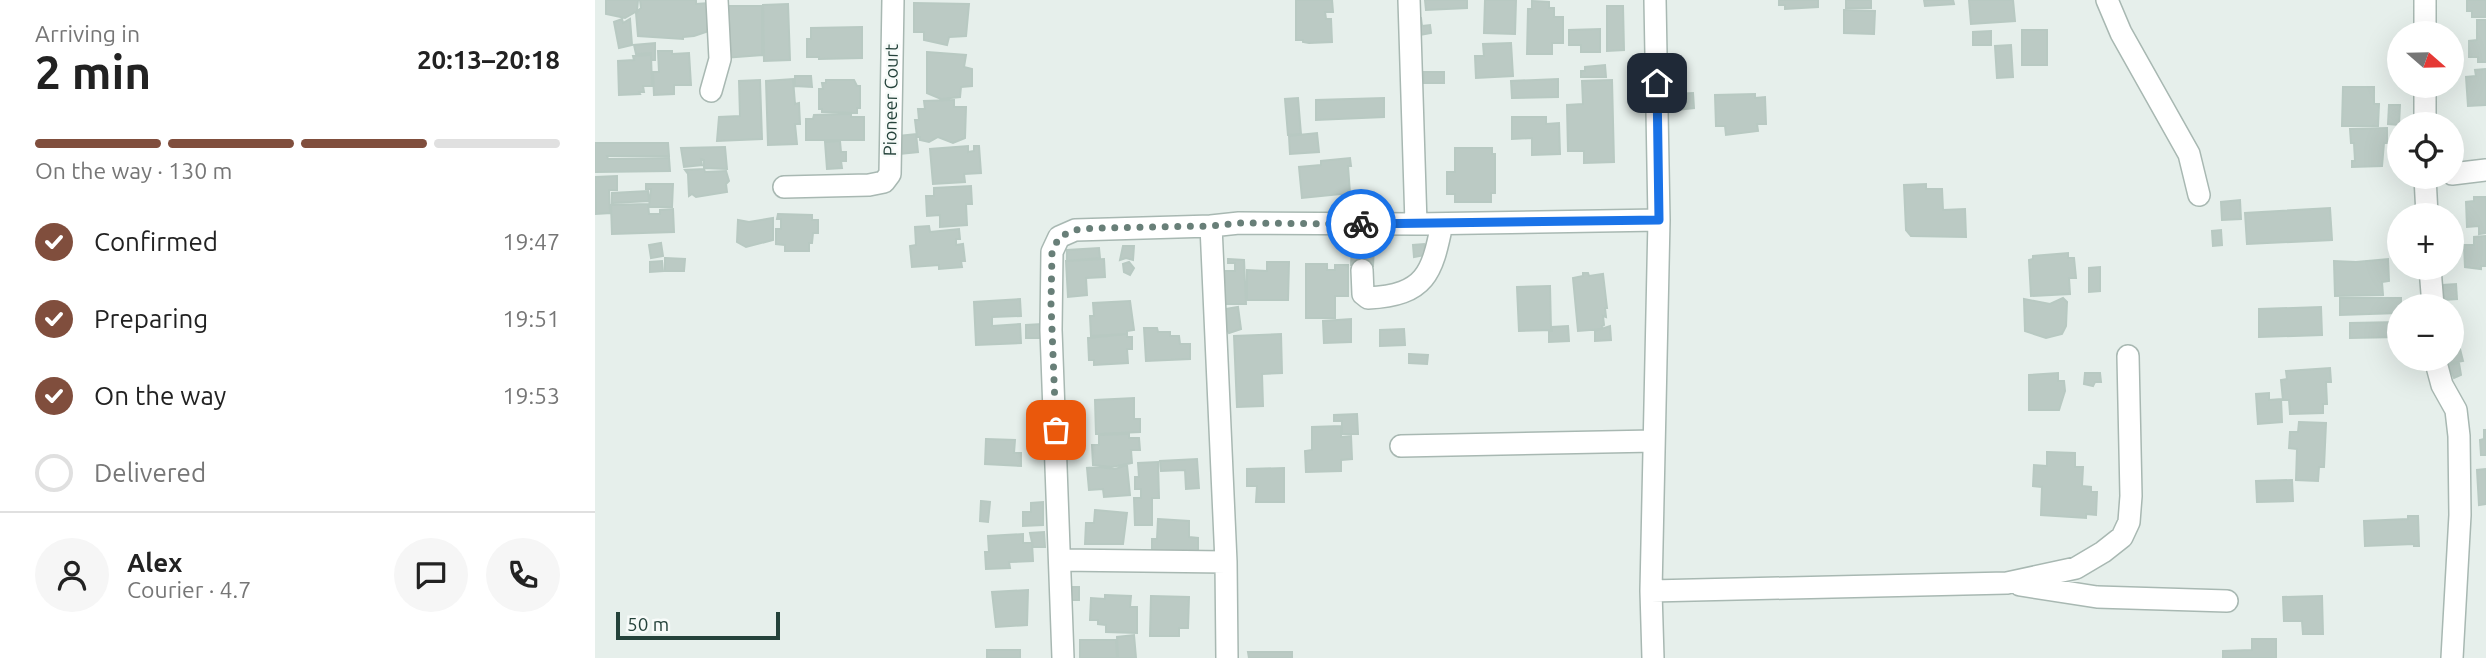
<!DOCTYPE html>
<html lang="en">
<head>
<meta charset="utf-8">
<style>
  body { margin:0; font-family:Ubuntu,sans-serif; background:#f6f6f6; color:#222; height:100vh; display:flex; flex-direction:column; font-size:26px; white-space:nowrap }
  * { box-sizing:border-box; margin:0 }
  p { font-size:23px; color:#767676 }
  .icon { flex:none; width:38px; height:38px; fill:none; stroke:currentColor; stroke-width:2; stroke-linecap:round; stroke-linejoin:round }
  .map { position:relative; flex:1; overflow:hidden }
  .side { display:flex; flex-direction:column; background:#fff; width:595px }
  .side>* { flex:none }
  .needle { width:46px; rotate:110deg }
  .fabs { position:absolute; left:1792px; top:21px; display:grid; gap:14px }
  .fabs a { display:grid; place-items:center; width:77px; height:77px; border-radius:50%; background:#fff; box-shadow:0 7px 28px #0002; font-size:35px }
  .scale { position:absolute; left:21px; bottom:18px; width:164px; box-sizing:border-box; padding-left:7px; border:4px solid #24423a; border-top:0; font-size:19px; line-height:24px; white-space:nowrap; color:#24423a; -webkit-text-stroke:5px #f7fbf9; paint-order:stroke }
  .pin { position:absolute; display:grid; place-items:center; width:60px; height:60px; color:#fff; margin:-30px; border-radius:14px; box-shadow:0 4px 10px #0006 }
  .courier { position:absolute; display:grid; place-items:center; width:70px; height:70px; margin:-35px; border:5px solid #1a73e8; border-radius:50%; background:#fff; color:#222; box-shadow:0 2px 9px #0007 }
  .summary em { font-style:normal; font-weight:700 }
  .summary div { display:flex; flex-direction:column-reverse }
  .summary { display:flex; align-items:center; justify-content:space-between; height:119px; padding:0 35px }
  h1 { font-size:46px; font-weight:700; line-height:52px }
  .bar { display:grid; grid-template-columns:repeat(4,1fr); gap:10px 7px; align-content:center; height:84px; padding:0 35px }
  .bar i { height:9px; border-radius:5px; background:#e0e0e0 }
  .bar .on { background:#804e3d }
  .bar p { grid-column:span 4 }
  .line { display:flex; align-items:center; gap:18px; padding:0 35px; border-top:2px solid #e0e0e0 }
  .line div { flex:1 }
  .round { display:grid; place-items:center; flex:none; width:74px; height:74px; border-radius:37px; background:#f6f6f6 }
  ol { padding:0 35px; list-style:none }
  li { display:flex; align-items:center; gap:21px; height:77px }
  li p { margin-inline-start:auto }
  li .icon { padding:7px; border-radius:50%; background:#804e3d; color:#fff; stroke-width:4 }
  li:last-child { color:#767676 }
  li i { width:38px; height:38px; border:4px solid #e0e0e0; border-radius:50% }
  main { display:flex; flex:1; min-height:0 }
  .map>svg:first-child { display:block }
  .building { fill:#bbcac4; stroke:#b8c9c2; stroke-width:2 }
  .lines { fill:none; stroke-linecap:round; stroke-linejoin:round }
  .minor-casing { stroke:#a8b8b2; stroke-width:24 }
  .minor { stroke:#fff; stroke-width:21 }
  .done { stroke:#687f78; stroke-width:7; stroke-dasharray:0 12.6 }
  .route { stroke:#1a73e8; stroke-width:9 }
  .labels { text-anchor:middle; stroke-width:5; stroke-linejoin:round; paint-order:stroke }
  .street-label { font-size:18px; fill:#24423a; stroke:#f7fbf9 }
</style>
</head>
<body>
<main>
<section class="side">
<div class="summary"><div><h1>2 min</h1><p>Arriving in</p></div><em>20:13–20:18</em></div>
<div class="bar"><i class="on"></i><i class="on"></i><i class="on"></i><i></i><p>On the way · 130 m</p></div>
<ol>
<li><svg class="icon" aria-label="check" viewBox="0 0 24 24"><path d="M5 12l5 5 9-10"/></svg>Confirmed<p>19:47</p></li>
<li><svg class="icon" aria-label="check" viewBox="0 0 24 24"><path d="M5 12l5 5 9-10"/></svg>Preparing<p>19:51</p></li>
<li><svg class="icon" aria-label="check" viewBox="0 0 24 24"><path d="M5 12l5 5 9-10"/></svg>On the way<p>19:53</p></li>
<li><i></i>Delivered</li>
</ol>
<div class="line" style="height:126px"><a class="round"><svg class="icon" aria-label="person" viewBox="0 0 24 24"><circle cx="12" cy="8" r="4"/><path d="M4 21q1-7 8-7t8 7"/></svg></a><div><b>Alex</b><p>Courier · 4.7</p></div><a class="round"><svg class="icon" aria-label="chat" viewBox="0 0 24 24"><path d="M4 5h16v11H9l-5 4z"/></svg></a><a class="round"><svg class="icon" aria-label="phone" viewBox="0 0 24 24"><path d="M5 4h4l2 5-3 2q2 4 5 5l2-3 5 2v4C11 20 4 13 5 4z"/></svg></a></div>
</section>
<div class="map">
<svg width="1891" height="658" viewBox="0 0 1891 658">
  <rect width="100%" height="100%" fill="#e6efeb"/>
  <path class="building" d="M11 0H43L42 11 30 18 11 14Z
    M45 0H101V4L114 3 123 28 99 36 88 37V39L43 36 41 13 46 8Z
    M701 0H737L738 12H730L731 19H736L737 42 714 43 708 42V40H701Z
    M830 0H872V8L831 10Z
    M890 0H921L920 34 889 33Z
    M1184 0H1223V7L1190 9V5H1184Z
    M1251 0H1276V8H1251Z
    M1329 0H1358L1359 4 1330 6Z
    M1374 0H1418L1420 21 1376 24Z
    M1872 0H1891V17H1877V11H1872Z
    M937 1 954 2V8H959V17H968V43H957V54H932L933 9H937Z
    M319 3 374 4 371 36 354 37 352 45 329 40V32H319Z
    M193 4 195 60 169 61 168 5Z
    M129 6H167V55L129 58Z
    M1012 6H1028L1029 50 1012 51Z
    M1249 10 1280 11 1279 34 1249 33Z
    M826 18 827 26 835 25 836 33 819 36 817 19Z
    M27 19 28 23 35 19 37 45 24 48 19 22Z
    M1882 20H1891V62H1883V57H1874V41L1882 40Z
    M267 27V58L224 59V57H212V39H216V28Z
    M1005 29V52H986V45H974V30Z
    M1427 30H1452V65H1427Z
    M1396 31V45H1378V32Z
    M60 43V60H56V53L41 54 39 45Z
    M916 43 918 76 881 78 880 56H889L888 44Z
    M1416 45 1418 77 1402 78 1400 46Z
    M63 51H77V54L94 53 96 85H79V94L59 95 58 72H64Z
    M332 52 371 55 369 67 377 69V86L366 87 365 97 346 99 332 93Z
    M56 55 57 86H48L49 92H44L45 94 24 95 23 61 39 60 38 56Z
    M1010 65 1011 77H986V71H990V67Z
    M1891 69V105L1873 106 1871 77 1881 76 1880 70Z
    M829 72H849V83H829Z
    M200 76H216L217 87 200 86Z
    M198 79 200 104 204 103 205 124H200L202 144 173 145 171 81Z
    M963 79V97L917 98 916 81Z
    M165 80 167 139 122 141 124 117 145 116 144 81Z
    M231 80H259L262 86H265V108H262V113L227 112V109H224V89H228L227 83H231Z
    M1017 80 1019 162 989 163V151H973L972 105 988 104 987 81Z
    M1748 87H1779V104H1784L1783 126H1747Z
    M1098 93 1099 108 1082 110 1080 94Z
    M1160 94V98L1170 97 1171 124H1162L1163 131 1131 135 1130 126H1121L1120 95Z
    M703 98 706 134 693 135 690 99Z
    M789 98V117L721 120V100Z
    M359 100V107H371L370 138 358 143 343 137 334 142 325 140V137H322L320 120H324L323 109H330L329 101Z
    M1794 105H1805L1804 125 1793 124Z
    M256 114V117H269V140H211V119H218L219 115Z
    M917 117H951V124L964 123 965 154 937 155V138L917 139Z
    M1792 128V143H1789L1787 166 1757 167V161H1760L1759 143H1756L1755 129Z
    M722 133 724 152 695 154 694 136Z
    M321 134 323 152 305 154 304 136Z
    M245 141 246 152H251V161H246L247 168 232 169 230 142Z
    M0 143H73L74 156H12L13 159 74 158 75 171 0 172Z
    M373 146V152L379 151V146H384L386 173 369 174 370 182 338 184 335 149Z
    M130 147 132 169 109 168V160L106 159 107 165 89 167 86 148Z
    M860 148H897V154H900V193H896V202H860V194H852V172H860Z
    M755 158 756 166H753L755 193 707 198 704 167 726 165V161Z
    M109 169 110 172 131 171 134 181 131 184 132 192 101 197 97 194 94 196 93 174 90 170Z
    M22 176V190H14L15 213 1 214 0 177Z
    M51 184H78L77 207H54L56 189H51Z
    M1331 184V189H1347L1348 210 1370 209 1371 237 1316 236 1311 230 1309 185Z
    M376 186 377 204H371L372 225 345 227V215L332 216 331 196H339V188Z
    M53 191 54 201 17 203V193Z
    M1879 197H1891V233L1884 234V226L1872 227 1871 202 1879 201Z
    M1645 200 1646 219 1627 220 1626 202Z
    M53 204 54 214H65V210L78 209 79 232 17 234 16 205Z
    M1735 208 1737 240 1652 244 1650 213Z
    M183 214 217 215V220H223V233H218L217 243H214V251H190V245L181 244V229H186V219H182Z
    M178 218V240L151 247 142 242 143 220 154 222Z
    M334 226 335 232 364 229 365 239H361V245L368 244 370 261H366L367 267 344 269V265L317 267 315 246 321 245 320 227Z
    M1626 230 1627 245 1618 246 1617 231Z
    M1891 236V266H1886V269L1870 267 1869 245H1879V237Z
    M66 243 68 256 56 258 54 245Z
    M829 244 830 255 819 257 818 245Z
    M528 246H539L538 260 531 258 525 260Z
    M757 247 779 248 778 266 756 265Z
    M504 248 505 258 472 261V250Z
    M1473 253V258H1479L1481 278H1474L1475 294 1436 296 1434 260 1438 259V256Z
    M70 258 90 259 89 271H70Z
    M509 259 510 277 491 278 492 295 473 297 471 261Z
    M633 259 649 260 651 304H629V271H640V263H633Z
    M1793 259 1794 281 1787 282 1788 295 1740 296 1739 261 1761 262Z
    M67 261 68 271 55 272V262Z
    M534 262 539 268 535 275 529 272 528 264Z
    M672 262H694L693 300H652V270L672 271Z
    M711 264H732V270H740V265H753V296H740V318H711Z
    M1505 267V291L1494 292V268Z
    M988 273H993L994 276 1008 274 1012 308H1010L1011 317 1008 316 1009 325 1007 326V329L983 331 978 278 988 276Z
    M1861 284 1862 299 1849 300 1848 285Z
    M955 286 956 330 924 331 922 287Z
    M1468 298 1472 302 1471 326 1467 334 1451 338 1430 331 1429 299 1455 304Z
    M1745 298H1806V306L1804 313 1745 315Z
    M425 299 426 316 397 317V326L425 324 426 343 381 345 379 302Z
    M535 301 539 330 532 331V334L496 336 495 316H499L498 303Z
    M643 307 646 329 634 333 629 326 630 309Z
    M1726 307 1727 335 1664 337V309Z
    M756 319V342L729 343 728 321Z
    M1804 322V337L1755 338V323Z
    M447 324V338H431V325Z
    M973 326 974 341 954 342V331H957V327Z
    M1015 326 1016 340 1000 341V331Z
    M549 328H562L563 332H575V336H584L585 344H595V359L551 361Z
    M809 329 810 345 785 346V330Z
    M532 334V337H537V349H532L533 363 499 365V360H494L493 338Z
    M686 334 687 373 667 374 668 406 642 407 639 336Z
    M1857 349H1865L1868 361 1851 364V359H1857Z
    M814 354 833 355 832 364 814 363Z
    M1864 363 1866 375 1859 378 1853 365Z
    M1735 368 1736 382H1731L1732 404H1728V413L1695 414 1694 400H1688L1686 380 1692 379 1691 371Z
    M1463 373V381H1469L1470 391 1464 410H1434V375Z
    M1490 373H1505L1506 382H1500L1498 386 1489 384Z
    M1674 393V400L1686 399 1687 422 1663 424 1661 394Z
    M539 398V419H545V432L501 434 500 400Z
    M762 414 763 434H747V421H739V415Z
    M1704 422 1731 423 1729 467H1724L1723 481 1701 480 1702 449 1694 448 1695 432H1703Z
    M746 426V437L756 436 757 459 746 460V471L711 472 710 451 717 450V427Z
    M1889 430H1891V455H1886L1885 440 1889 439Z
    M534 434V438H544L545 450H536L537 463 517 467 498 465 497 445H504V435Z
    M391 439 420 440 419 453H426V466L390 464Z
    M1452 452 1480 453V467H1488L1487 486 1496 487V492H1502L1501 515 1491 514V518L1446 515 1447 487 1438 486 1439 465 1452 466Z
    M602 459 604 488 591 489 590 470 566 471 565 461Z
    M563 462 564 498H557V525H540L539 498H546V489H540V477H544L543 463Z
    M532 465 535 495 509 497 508 489 494 490 492 468 504 467 520 469Z
    M689 468V502H661L662 486H652V469Z
    M1891 469V504L1884 505 1882 470Z
    M1697 480 1698 501 1662 502 1661 481Z
    M386 501 395 502 393 522 385 521Z
    M448 502V525L428 526V512H436V503Z
    M500 510 532 513 528 544H490L491 523H499Z
    M1813 516H1823L1824 546H1819V544L1770 546 1769 521 1813 519Z
    M563 519 594 521V537L603 538V556L557 554V539H562Z
    M449 532 450 547H438L435 533Z
    M428 534V543H437L438 561 414 562 415 568 391 569 390 552H394L393 536Z
    M474 587H484V600H475Z
    M433 590 432 625 401 627 397 592Z
    M510 595 536 596 535 607H542V633L511 632V625L503 624V620H495L496 598 510 599Z
    M556 596 594 597 593 628H584V636H555Z
    M1727 596 1728 634H1708L1707 621H1689L1688 597Z
    M539 635 541 658H523L522 637Z
    M1657 639H1681V658H1628V651L1657 650Z
    M485 640H521L522 658H485Z
    M392 650H425V658H392Z
    M653 652H697V658H654Z"/>
  <g class="lines">
    <defs>
      <path id="minor" d="M814 0 821 224
        M1512 0 1526 33 1594 154 1604 195
        M1830 33V0
        M116 91 125 59 122 0
        M1830 124V86
        M1857 174 1891 170
        M1830 177 1832 215
        M189 187 274 185 289 182 295 174 298 0
        M1835 268 1838 306
        M767 270 768 294 773 298C831 295 837 273 847 224
        M1840 359 1847 385 1861 410 1864 436 1865 515 1857 658
        M806 446 1059 441
        M465 560 631 562
        M1425 585 1502 597 1632 601
        M1056 591 1412 583 1481 568 1508 552 1527 537 1534 522 1536 496 1533 356
        M468 658 456 330 457 252 464 237 480 230 616 226
        M632 658 631 562 616 226 644 223 821 224 1064 220
        M1058 658 1056 591 1064 220 1060 0"/>
    </defs>
    <use href="#minor" class="minor-casing"/>
    <use href="#minor" class="minor"/>
  </g>
  <g class="lines">
    <path class="done" d="M461 430 456 304 457 252 464 237 480 230 500 228 616 226 644 223 766 224"/>
    <path class="route" d="M766 224 1064 220 1062 83"/>
  </g>
  <g class="labels">
    <g class="street-label">
      <text transform="translate(296 100) rotate(-89)" y="6">Pioneer Court</text>
    </g>
  </g>
</svg>
<div class="fabs">
<a><svg class="needle" viewBox="-14 -14 28 28"><path d="M0-13l5 13h-10z" fill="#e53935"/><path d="M0 13l5-13h-10z" fill="#767676"/></svg></a>
<a><svg class="icon" aria-label="locate" viewBox="0 0 24 24"><circle cx="12" cy="12" r="6"/><path d="M12 2v4M12 18v4M2 12h4M18 12h4"/></svg></a>
<a>+</a>
<a>−</a>
</div>
<div class="scale">50 m</div>
<div class="pin" style="left:461px;top:430px;background:#ea580c"><svg class="icon" aria-label="bag" viewBox="0 0 24 24"><path d="M5 8h14l-1 12H6zM9 8a3 3 0 0 1 6 0"/></svg></div>
<div class="pin" style="left:1062px;top:83px;background:#1f2937"><svg class="icon" aria-label="home" viewBox="0 0 24 24"><path d="M3 11l9-7 9 7M6 9v11h12V9"/></svg></div>
<div class="courier" style="left:766px;top:224px"><svg class="icon" aria-label="bike" viewBox="0 0 24 24"><circle cx="6" cy="16" r="4"/><circle cx="18" cy="16" r="4"/><path d="M6 16l4-8h5l3 8M10 8l3 8H6M13 5h3"/></svg></div>
</div>
</main>
</body>
</html>
